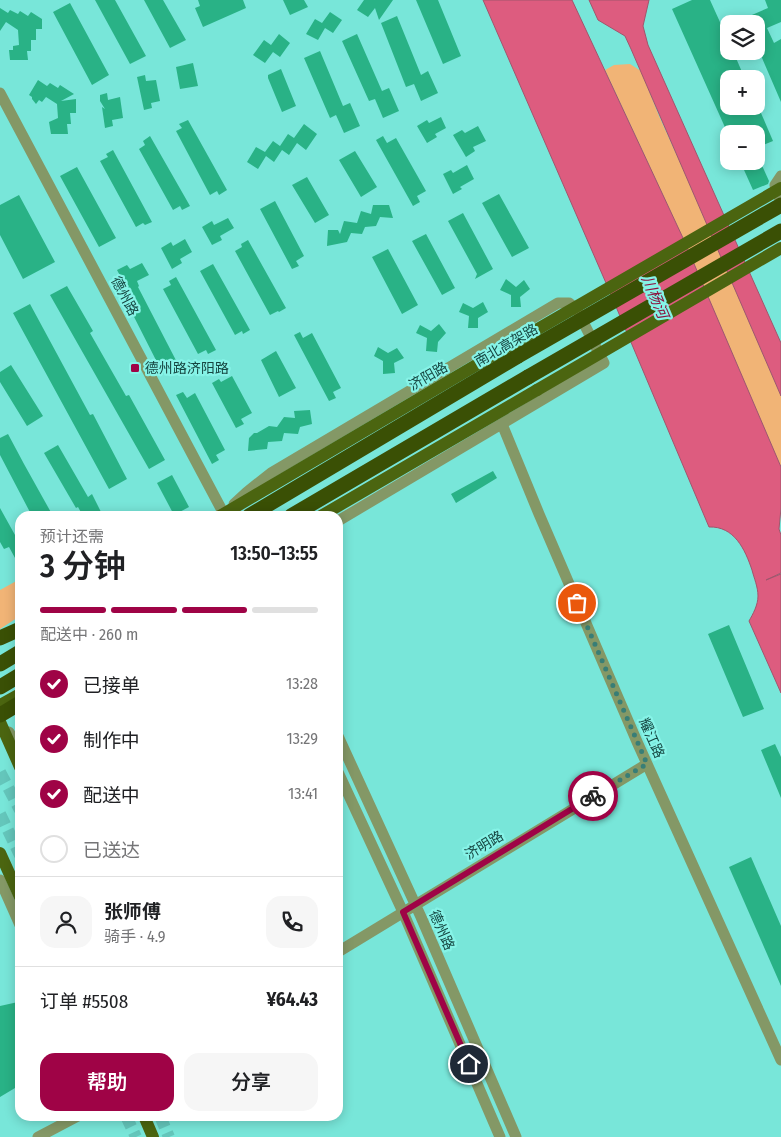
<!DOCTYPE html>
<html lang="zh">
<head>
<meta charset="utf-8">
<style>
  body { margin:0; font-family:"Fira Sans Condensed","Noto Sans SC",sans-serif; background:#f6f6f6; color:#202124; height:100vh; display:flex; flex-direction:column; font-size:19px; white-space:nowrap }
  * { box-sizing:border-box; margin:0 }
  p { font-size:16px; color:#757577 }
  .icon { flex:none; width:28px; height:28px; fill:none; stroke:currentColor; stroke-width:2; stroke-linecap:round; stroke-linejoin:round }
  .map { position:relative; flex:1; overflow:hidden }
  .side { position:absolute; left:15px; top:511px; width:328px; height:610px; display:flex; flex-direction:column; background:#fff; border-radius:15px; box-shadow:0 2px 12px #0003 }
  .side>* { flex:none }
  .fabs { position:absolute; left:720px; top:15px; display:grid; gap:10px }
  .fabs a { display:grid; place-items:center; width:45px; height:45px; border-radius:10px; background:#fff; box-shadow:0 2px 12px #0003; font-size:25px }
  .pin { position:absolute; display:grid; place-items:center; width:42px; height:42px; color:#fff; margin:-21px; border:2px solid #fff; border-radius:50%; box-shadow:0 1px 5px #0007 }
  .courier { position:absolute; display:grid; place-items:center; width:50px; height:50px; margin:-25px; border:4px solid #9f0346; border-radius:50%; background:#fff; color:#222; box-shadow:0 1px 6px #0007 }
  .head em { font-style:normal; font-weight:600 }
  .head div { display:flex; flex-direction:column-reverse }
  .head { display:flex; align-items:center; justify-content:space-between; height:85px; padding:0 25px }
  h1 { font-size:32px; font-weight:600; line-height:38px }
  .bar { display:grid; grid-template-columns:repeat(4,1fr); gap:8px 5px; align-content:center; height:60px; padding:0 25px }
  .bar i { height:6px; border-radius:4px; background:#e0e0e0 }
  .bar .current { background:#9f0346 }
  .bar p { grid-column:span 4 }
  .line { display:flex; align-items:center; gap:12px; padding:0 25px; border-top:1px solid #e0e0e0 }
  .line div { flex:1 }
  .round { display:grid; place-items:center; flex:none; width:52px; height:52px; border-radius:15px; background:#f6f6f6 }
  ol { padding:0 25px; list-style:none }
  li { display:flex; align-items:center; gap:15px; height:55px }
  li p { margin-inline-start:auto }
  li .icon { padding:5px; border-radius:50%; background:#9f0346; color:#fff; stroke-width:4 }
  li:last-child { color:#757577 }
  li i { width:28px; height:28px; border:2px solid #e0e0e0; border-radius:50% }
  .action { display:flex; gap:10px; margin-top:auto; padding:10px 25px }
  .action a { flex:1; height:58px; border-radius:15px; background:#9f0346; color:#fff; font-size:20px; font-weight:600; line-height:58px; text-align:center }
  .action a+a { background:#f6f6f6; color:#202124 }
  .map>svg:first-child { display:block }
  .green { fill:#f1b476 }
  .water { fill:#dd5c7f; stroke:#a1556c }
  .building { fill:#29b286 }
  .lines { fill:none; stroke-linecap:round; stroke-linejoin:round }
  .major-tunnel { stroke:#64c6bb; stroke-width:12; stroke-dasharray:12 6; stroke-linecap:butt }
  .minor { stroke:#849866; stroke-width:11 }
  .major { stroke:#4b6510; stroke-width:12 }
  .highway { stroke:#3a5005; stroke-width:15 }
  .major-bridge { stroke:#4b6510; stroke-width:12 }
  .highway-bridge { stroke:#3a5005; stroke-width:15 }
  .done { stroke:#387e76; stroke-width:5; stroke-dasharray:0 9 }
  .route { stroke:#9f0346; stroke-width:6 }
  .poi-dot { fill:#9f0346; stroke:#86f3e7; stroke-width:2 }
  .labels { text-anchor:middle; stroke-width:4.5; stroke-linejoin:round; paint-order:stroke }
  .street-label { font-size:14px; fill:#164641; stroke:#86f3e7 }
  .poi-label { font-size:14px; fill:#164641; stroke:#86f3e7; text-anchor:start }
  .water-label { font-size:15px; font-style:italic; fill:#8b1340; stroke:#86f3e7 }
</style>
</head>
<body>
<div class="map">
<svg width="781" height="1137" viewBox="0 0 781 1137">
  <rect width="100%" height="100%" fill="#78e6d9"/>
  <path class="green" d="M630 64 641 71 659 116 682 167 781 396V467L683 238 605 70 614 65Z
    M20 579V616L0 629V590Z"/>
  <path class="water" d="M483 0H572L683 238 781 467V508L779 529 781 535V573L766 580 781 574V693L749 621C753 614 758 605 758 596 758 587 754 578 752 570 745 549 734 526 709 527L606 283Z
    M589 0H649L643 26 648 45 781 343V396L631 49 625 36 598 20Z"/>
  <path class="building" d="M95 0H115L146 56 130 64Z
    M144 0H163L186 40 170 48Z
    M198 0H243L246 8 203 27 195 8 200 6Z
    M283 0H304L308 7 290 15Z
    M364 0H393L379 20 375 8 368 17 357 10Z
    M416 0H438L461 56 443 64Z
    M692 0H710L729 42V51H733L745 79H729V106H758L773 141 756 148V134H728L672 9Z
    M765 0H781V22L767 28 774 43 781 39V102L756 44V24H747L745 18 768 8Z
    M70 3 109 75 92 85 53 12Z
    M0 8 8 13 10 10 18 14 20 11 28 16 31 12 42 19V29H36V40H31V51H27L28 60H10L9 50H13V46L19 45 18 30 6 22 0 31Z
    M330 12 342 20 333 33 325 28 318 40 306 34 315 19 322 23Z
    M397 16 421 75 428 71 438 93 421 101 414 84 406 87 381 23Z
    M279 34 290 43 280 57 273 52 265 63 253 55 264 40 271 45Z
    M357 34 382 91 389 88 399 111 383 118 375 99 369 101 342 41Z
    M320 51 343 106 350 103 360 126 344 133 336 115 330 118 304 58Z
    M193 63 198 86 180 89 176 67Z
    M281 69 296 106 282 112 268 78V75Z
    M145 75 146 81 156 80 160 101 151 103 152 108 144 110 137 77Z
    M38 80 47 86 50 83 58 88 60 85 74 94 61 101 76 99V113H70L71 124H67L68 134H51L49 122 58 118 57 104 46 97 42 102 39 100 36 104 32 99V97L29 95Z
    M107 93 108 100 120 97 123 118 112 120 113 126 105 128 102 107 105 109 100 101V95Z
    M441 117 446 128 435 134 437 137 427 143 417 126 427 120 429 123Z
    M188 120 227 190 219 195 217 191 210 195 176 131 182 128 179 124Z
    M304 124 317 134 306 150 297 143 289 155 282 150 274 162 266 156 258 169 247 162 256 147 265 152 273 141 280 146 288 134 294 138Z
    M478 126 486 141 473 147 475 151 466 157 453 135 462 130 465 133Z
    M150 136 190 206 182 210 180 206 173 210 139 149 145 145 143 141Z
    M383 136 387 143 396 138 426 191 417 196 420 202 413 206 376 140Z
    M113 150 152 222 145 225 143 223 136 227 100 161 108 157 106 154Z
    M355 151 377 187 361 197 339 160Z
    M740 161H760L769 181 768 184 753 190Z
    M467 165 474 179 460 187 462 189 453 194 443 174 451 170 453 173Z
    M77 167 116 238 99 247 60 176Z
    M307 177 329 215 315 223 292 185Z
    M499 194 529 248 512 257 482 203Z
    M19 195 55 262 23 279 0 235V205Z
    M275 201 304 256 296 261 299 266 292 269 260 209Z
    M373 205H389L393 218 380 217 376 226 365 227 362 234 351 233 347 242 327 246 328 230H338L340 234 344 221 357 223 361 211 371 214Z
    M463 213 493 269 475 279 477 274 448 221Z
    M228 218 234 228 220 236 222 240 212 245 202 227 212 221 214 225Z
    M426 234 455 288 442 295 412 241Z
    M185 239 192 252 180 259 182 263 172 269 161 248 171 242 173 246Z
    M248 240 286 308 279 312 278 311 270 315 235 251 242 247 241 244Z
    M388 249 418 305 402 314 372 257Z
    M142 263 149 275 137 281 139 286 138 287 181 370 173 374 171 370 163 374 129 307 135 304 117 270 127 265 130 269Z
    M213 264 250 330 243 334 242 331 235 335 200 271Z
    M176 277 216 350 208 354 206 350 198 354 163 289 171 285 169 281Z
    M506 279 516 287 524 280 530 289 520 297 521 307H511V295L500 290Z
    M67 286 93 331 90 333 126 396 129 395 165 460 149 469 50 295Z
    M483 302 488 312 478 318V328H468L469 316 459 312 463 303 473 308Z
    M30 304 90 415 93 414 127 479 109 489 13 313Z
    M439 324 446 333 438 342 437 352 426 351 427 338 416 333 420 325 431 331Z
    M300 332 303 338 312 333 341 388 333 392 336 398 329 401 294 335Z
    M378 347 388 353 397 348 404 358 394 363 395 373 383 374V361L374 356Z
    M276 351 296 388 279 397 261 360Z
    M11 365 43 416 27 426 0 382V372Z
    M232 376 252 413 241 419 244 424 236 428 212 383 219 379 221 382Z
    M183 392 187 398 195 393 225 450 216 455 219 460 212 464 176 395Z
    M310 410 312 424 300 427 298 434 284 433 282 441 268 442 267 449 248 451 249 438 254 433H257L269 426 277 427 284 417 295 418 294 411Z
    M8 434 24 464 53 516H32L0 455V438Z
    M58 445 88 497 92 494 103 516H83L78 507 76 508 44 453Z
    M493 471 497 478 456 503 451 494Z
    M172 475 189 507 174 515 157 483Z
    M0 508 15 535 20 533V567L9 547 4 549 0 542Z
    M729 625 764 709 743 717 708 634Z
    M775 744 781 757V798L761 750Z
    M751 857 781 926V986L729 867Z
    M18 1002 20 1011V1085L0 1097V1006Z"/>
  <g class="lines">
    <path class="major-tunnel" d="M0 772 20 810
      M0 814 20 855
      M126 1116 136 1137
      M160 1116 169 1137"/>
    <path class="minor" d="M0 93 225 516
      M779 197 775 185 781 176
      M502 424 539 514 638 744 781 1060
      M234 504 247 492 271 473 558 303H569L577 310 604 363 338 521
      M9 732 20 750
      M338 736 421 917 516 1137
      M338 772 403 912 500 1137
      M0 880 20 925
      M338 952 647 764
      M38 1137 78 1116"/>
    <path class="major" d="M220 516 512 344
      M321 516 537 390
      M0 705 20 694
      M0 722 20 767
      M0 853 20 897
      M144 1116 153 1137"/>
    <path class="highway" d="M249 516 518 356
      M291 516 528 377
      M0 638 20 629
      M0 664 20 652
      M0 687 20 675
      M0 715 20 703"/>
    <path class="major-bridge" d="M512 344 781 188
      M537 390 781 248"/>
    <path class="highway-bridge" d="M518 356 781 205
      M528 377 781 231"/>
  </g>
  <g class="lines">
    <path class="done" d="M577 603 647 764 593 796"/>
    <path class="route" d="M469 1064 403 912 593 796"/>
  </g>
  <rect class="poi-dot" x="130" y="363" width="10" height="10" rx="2.5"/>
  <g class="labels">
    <g class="street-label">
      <text transform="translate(125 296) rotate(62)" y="5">德州路</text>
      <text transform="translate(506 345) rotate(-30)" y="5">南北高架路</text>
      <text transform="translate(428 376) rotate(-30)" y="5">济阳路</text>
      <text transform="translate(652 738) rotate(66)" y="5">耀江路</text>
      <text transform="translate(484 845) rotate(-31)" y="5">济明路</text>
      <text transform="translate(442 930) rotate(66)" y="5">德州路</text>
    </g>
    <g class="poi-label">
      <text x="145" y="373">德州路济阳路</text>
    </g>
    <g class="water-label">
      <text transform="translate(655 297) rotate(67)" y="5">川杨河</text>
    </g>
  </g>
</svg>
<div class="fabs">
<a><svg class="icon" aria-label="layers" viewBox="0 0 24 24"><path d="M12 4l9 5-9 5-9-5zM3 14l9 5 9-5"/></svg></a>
<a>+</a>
<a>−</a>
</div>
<div class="pin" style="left:577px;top:603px;background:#ea580c"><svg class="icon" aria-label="bag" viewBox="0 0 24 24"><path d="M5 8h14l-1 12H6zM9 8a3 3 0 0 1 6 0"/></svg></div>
<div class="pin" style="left:469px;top:1064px;background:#1f2937"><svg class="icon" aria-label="home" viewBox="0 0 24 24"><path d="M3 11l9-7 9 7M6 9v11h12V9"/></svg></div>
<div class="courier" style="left:593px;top:796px"><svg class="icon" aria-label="bike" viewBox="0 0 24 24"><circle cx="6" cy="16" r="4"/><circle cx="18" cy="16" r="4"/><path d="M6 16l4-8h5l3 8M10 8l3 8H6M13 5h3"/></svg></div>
<section class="side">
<div class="head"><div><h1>3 分钟</h1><p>预计还需</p></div><em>13:50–13:55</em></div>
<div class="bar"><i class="current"></i><i class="current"></i><i class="current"></i><i></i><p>配送中 · 260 m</p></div>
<ol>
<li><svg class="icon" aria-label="check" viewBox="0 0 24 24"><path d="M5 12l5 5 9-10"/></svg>已接单<p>13:28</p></li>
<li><svg class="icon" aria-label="check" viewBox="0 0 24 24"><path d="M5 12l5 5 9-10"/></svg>制作中<p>13:29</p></li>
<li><svg class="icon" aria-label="check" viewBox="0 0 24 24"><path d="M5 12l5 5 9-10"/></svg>配送中<p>13:41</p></li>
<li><i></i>已送达</li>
</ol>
<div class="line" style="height:90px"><a class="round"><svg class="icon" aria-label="person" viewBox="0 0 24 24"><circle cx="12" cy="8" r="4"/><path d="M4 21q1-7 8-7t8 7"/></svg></a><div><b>张师傅</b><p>骑手 · 4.9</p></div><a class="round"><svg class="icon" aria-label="phone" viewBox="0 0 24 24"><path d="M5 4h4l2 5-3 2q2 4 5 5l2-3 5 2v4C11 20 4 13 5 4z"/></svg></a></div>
<div class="line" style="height:65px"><div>订单 #5508</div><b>¥64.43</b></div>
<div class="action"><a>帮助</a><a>分享</a></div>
</section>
</div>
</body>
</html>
